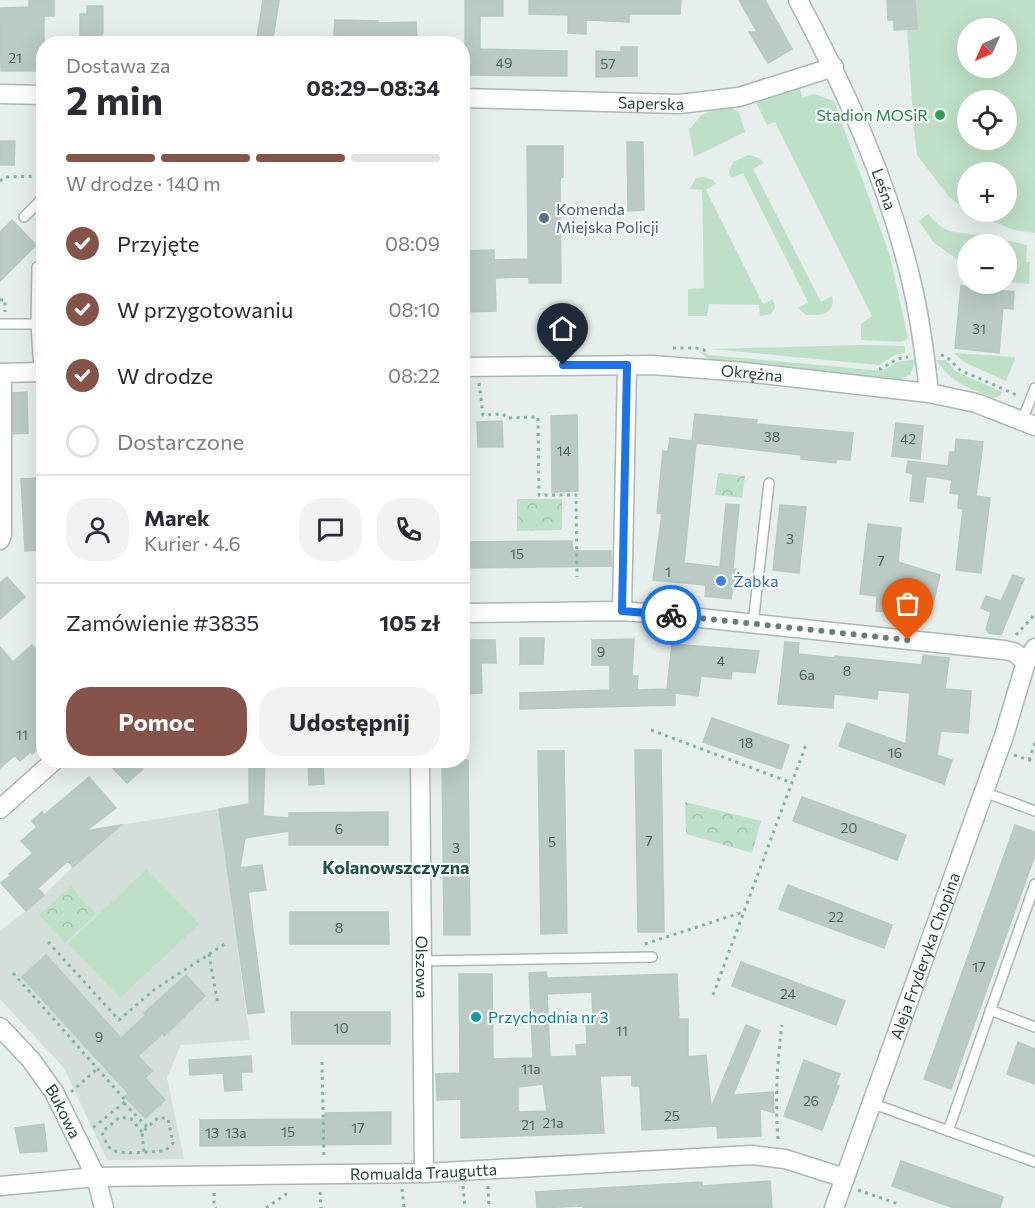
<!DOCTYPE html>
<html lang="pl">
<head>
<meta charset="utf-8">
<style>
  body { margin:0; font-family:Commissioner,sans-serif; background:#f2f2f3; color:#2b2b33; height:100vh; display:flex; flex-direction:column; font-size:22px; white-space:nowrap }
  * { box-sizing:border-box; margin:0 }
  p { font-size:20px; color:#7c7c81 }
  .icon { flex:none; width:33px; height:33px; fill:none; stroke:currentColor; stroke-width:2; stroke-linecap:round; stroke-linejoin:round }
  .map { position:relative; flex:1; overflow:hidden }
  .drawer { position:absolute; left:36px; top:36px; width:434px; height:732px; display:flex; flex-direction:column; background:#fff; border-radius:24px; box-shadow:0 6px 24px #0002 }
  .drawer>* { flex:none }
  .needle { width:39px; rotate:225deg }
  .fabs { position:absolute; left:957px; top:18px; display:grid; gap:12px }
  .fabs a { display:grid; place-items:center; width:60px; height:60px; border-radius:50%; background:#fff; box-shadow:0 6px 24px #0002; font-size:30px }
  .pin { position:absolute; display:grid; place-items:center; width:51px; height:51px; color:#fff; margin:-62px -26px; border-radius:50% 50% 50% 0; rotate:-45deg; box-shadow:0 0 6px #0007 }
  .pin .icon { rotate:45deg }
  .courier { position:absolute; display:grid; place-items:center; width:60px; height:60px; margin:-30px; border:4px solid #1a73e8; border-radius:50%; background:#fff; color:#222; box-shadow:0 2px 8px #0007 }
  .summary em { font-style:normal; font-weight:700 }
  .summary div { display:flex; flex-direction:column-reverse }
  .summary { display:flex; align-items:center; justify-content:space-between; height:102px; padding:0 30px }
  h1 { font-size:39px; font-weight:700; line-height:45px }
  .bar { display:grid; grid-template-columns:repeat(4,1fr); gap:9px 6px; align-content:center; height:72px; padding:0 30px }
  .bar i { height:8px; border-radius:4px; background:#e1e1e2 }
  .bar .active { background:#855347 }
  .bar p { grid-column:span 4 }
  .line { display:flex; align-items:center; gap:15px; padding:0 30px; border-top:2px solid #e1e1e2 }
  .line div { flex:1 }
  .round { display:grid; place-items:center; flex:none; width:63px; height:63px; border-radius:24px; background:#f2f2f3 }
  ol { padding:0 30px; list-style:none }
  li { display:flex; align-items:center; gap:18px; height:66px }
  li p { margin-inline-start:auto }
  li .icon { padding:6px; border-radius:50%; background:#855347; color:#fff; stroke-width:4 }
  li:last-child { color:#7c7c81 }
  li i { width:33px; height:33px; border:3px solid #e1e1e2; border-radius:50% }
  .cta { display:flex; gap:12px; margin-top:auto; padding:12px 30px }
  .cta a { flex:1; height:69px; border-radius:24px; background:#855347; color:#fff; font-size:24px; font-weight:700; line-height:69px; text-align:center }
  .cta a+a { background:#f2f2f3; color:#2b2b33 }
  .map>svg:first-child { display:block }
  .built { fill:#d4dfda }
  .green { fill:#bfe0c8; fill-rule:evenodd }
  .forest { fill:url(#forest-crowns) }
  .building { fill:#bbcac4; stroke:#b8c9c2; stroke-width:1.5; fill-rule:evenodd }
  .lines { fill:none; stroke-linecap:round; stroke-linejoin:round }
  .service-casing { stroke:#a8b8b2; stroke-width:12 }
  .minor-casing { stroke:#a8b8b2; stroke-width:21 }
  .tertiary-casing { stroke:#a8b8b2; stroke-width:21 }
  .path { stroke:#86b3a5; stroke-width:3; stroke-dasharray:3 4.5; stroke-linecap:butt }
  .service { stroke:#fff; stroke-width:9 }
  .minor { stroke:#fff; stroke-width:18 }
  .tertiary { stroke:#fff; stroke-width:18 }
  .done { stroke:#687f78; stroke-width:6; stroke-dasharray:0 10.8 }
  .route { stroke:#1a73e8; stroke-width:8 }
  .leisure-dot { fill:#2e9e5b; stroke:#f7fbf9; stroke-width:2 }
  .service-dot { fill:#5c6f8a; stroke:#f7fbf9; stroke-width:2 }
  .shop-dot { fill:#3f7fe0; stroke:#f7fbf9; stroke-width:2 }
  .culture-dot { fill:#0f9aa8; stroke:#f7fbf9; stroke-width:2 }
  .labels { text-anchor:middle; stroke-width:4.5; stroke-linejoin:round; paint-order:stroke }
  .number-label { font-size:14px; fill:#4a645c }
  .street-label { font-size:16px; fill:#24423a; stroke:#f7fbf9 }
  .leisure-label { font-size:16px; fill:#27864d; stroke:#f7fbf9; text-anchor:end }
  .service-label { font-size:16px; fill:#4e5e75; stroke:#f7fbf9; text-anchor:start }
  .shop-label { font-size:16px; fill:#366cbe; stroke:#f7fbf9; text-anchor:start }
  .culture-label { font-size:16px; fill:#0d838f; stroke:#f7fbf9; text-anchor:start }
  .neighbourhood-label { font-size:18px; font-weight:bold; fill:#1f5548; stroke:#f7fbf9 }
</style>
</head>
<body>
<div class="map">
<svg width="1035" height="1208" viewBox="0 0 1035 1208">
  <defs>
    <pattern id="forest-crowns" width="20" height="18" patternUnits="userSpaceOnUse" patternTransform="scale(1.5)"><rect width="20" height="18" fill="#bfe0c8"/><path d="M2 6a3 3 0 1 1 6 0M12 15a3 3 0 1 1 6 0" fill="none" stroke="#a4c1ad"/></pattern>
  </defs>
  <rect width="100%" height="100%" fill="#e6efeb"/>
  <path class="built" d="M219 809 250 1040 181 1045 167 1078 184 1159 107 1160 64 1068 0 999V931L35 904 73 867 121 825Z"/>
  <path class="green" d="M905 0H1035V233L1014 230 969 212H1006V172H968L967 210 949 197 917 155 914 130ZM968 28H1006V68H968ZM968 100H1006V140H968Z
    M800 88 802 98 814 94 834 101 890 256 908 338 902 342 861 340V324L872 316 775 122 767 125 755 100Z
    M722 107H729L739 112 745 132 694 157 689 130 701 115Z
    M749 155 759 158 764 163 753 169 821 302 832 296C836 315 820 315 806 315L798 308 808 302 743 173 731 178 729 172 733 162Z
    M704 177 713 180 716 184 706 190 763 304 773 299 775 308 771 314 760 316 759 305 709 304 707 316H688V289L704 288 702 190 690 189 696 178Z
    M928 214 941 227 950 231 995 238 1027 245 1026 262H1030L1029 284 1007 282 1006 244H968L967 266 934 243 919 221Z
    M860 345 905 346V353L895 355 879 365 711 349Z
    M699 351 709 355 883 371 896 362 917 359 910 375 898 380 708 359Z
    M954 353 1014 357 1015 359 1006 381 964 362Z
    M936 360H946L955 371 1002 392 1000 396 993 398C969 388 952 383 936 360Z
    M147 869 199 924 120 998 68 943Z"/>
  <path class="forest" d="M718 473 745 476 742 498 715 495Z
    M517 499H562V530L517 531Z
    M685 802 761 821 752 853 686 834Z
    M71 886 96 914 65 943 39 915Z"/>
  <path class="building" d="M29 0H54V16H44V71H1L0 8 29 7Z
    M263 0H279L272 44H256Z
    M465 0H503V16H480V49L567 51V76L465 75Z
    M529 0H681L680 14H629V22L586 20V34L568 33V15L529 14Z
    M739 0H765L792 49 768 63 749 32H757Z
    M887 0H915L917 29 894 30V20H888Z
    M87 6H103V34L91 44H87V36H80V14H87Z
    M335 20 378 21V23L416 22 417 40 347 41V36H334Z
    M621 47H637V76L596 77V51L621 52Z
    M0 141H15L14 165H0Z
    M627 142H643L644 210 628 211Z
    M527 146H563V177L560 178 561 283H529V277L495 278 496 311 464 312 462 251 494 250V260L528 259Z
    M12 220 36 245 0 281V232Z
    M961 286 1014 292 1013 309 1003 308 999 353 955 348Z
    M27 392 28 433 13 434V393Z
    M695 414 757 420 756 424 853 433 850 460 836 459V463L801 459V455L696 443 684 563 720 567 726 504 739 505 733 569H736L731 599 705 596 706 585 653 580 662 514 657 513 663 451 668 452 670 438 692 441Z
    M577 415 578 491 552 492 551 416Z
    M502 421 503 447H478L477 422Z
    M896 423 923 426 920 459 892 456Z
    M956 439 983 442 976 496 990 498 981 573 956 570 963 509 958 508 959 494 950 493 952 480 926 476 923 502 910 501 913 474 906 472 908 461 948 466 950 452H955Z
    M44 478V550L25 551 21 479Z
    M780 505 806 507 799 573 773 570Z
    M868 524 901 528 898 562 940 575 932 608 894 598 892 612 876 611 877 596 860 594Z
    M572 541 573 551H611V566L462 568V542Z
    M1013 575 1024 579 1001 635 989 633 986 629 991 612 981 608 986 596 1001 601Z
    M7 577 25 597 0 619V583Z
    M520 638H544L543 664H520Z
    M634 639 632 676H638L637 690 667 689 672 644 759 651 755 673 732 671 731 679 701 676 698 696 675 693V705L520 709V693L610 690V665H592V640Z
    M462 640H495L496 663H481L482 693 462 694Z
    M785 642 799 643 798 654 835 658V656L922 665 923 655 949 658 945 689 971 691 968 733 941 731 937 755 952 760 944 784 839 746 847 723 906 744 910 693 878 690 877 699 834 694 833 708 778 704Z
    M32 645 44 658V744L32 754 30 752 20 761 15 755 0 768V647L13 662Z
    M712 718 789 745 781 769 703 742Z
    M635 750H661L664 932H638Z
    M538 751H564L567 933 541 934Z
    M105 760H136L143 769 127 783Z
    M249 760H265L263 816 289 818V813L388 812V845H289V831L245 838 240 868 262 865 266 890 248 892 264 1012 248 1014 219 809 249 804Z
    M308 760H323L324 784 309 785Z
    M442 760H468L470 935H444Z
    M89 777 116 808 86 831 121 825 73 867 68 861 38 888 44 895 26 911 1 883 10 876 9 874 33 853 21 841 37 827 32 821 42 812 44 815Z
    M802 797 906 835 897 860 793 821Z
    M1015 825 1035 832V855L951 1089 924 1079Z
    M788 885 892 925 884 948 779 909Z
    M290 912H388L389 944H290Z
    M46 955 121 1038 146 1015 144 1013 186 975 205 996 164 1036 162 1034 138 1056 152 1071 145 1078 165 1100 145 1118 125 1097 128 1093 22 977Z
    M741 962 845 1001 836 1025 732 986Z
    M546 972 547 978 677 974 679 1019H688V1057L706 1055 711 1108 746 1025 760 1031 733 1095 773 1092 774 1113 760 1108 761 1136 718 1138 717 1126 642 1130 640 1086H632V1075L600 1076 604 1133 461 1138V1099L437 1100 436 1074 460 1073 459 974H492L493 1059 533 1058 529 973ZM592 992 593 1019 586 1020 587 1044 576 1045 577 1056 550 1057 547 994ZM543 1084 547 1111 518 1112V1087Z
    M291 1012H390V1044H292Z
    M1018 1042 1035 1049V1084L1007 1074Z
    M251 1056 252 1072H241L242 1090 225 1091 223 1073 190 1075 189 1060Z
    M804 1060 840 1074 836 1085 839 1086 822 1130 784 1116Z
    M391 1112V1144L200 1146V1120L325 1119V1113Z
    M44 1124 47 1151 20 1153 15 1128Z
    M901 1161 1003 1197 1000 1208H954L892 1186Z
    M770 1181 772 1208H583V1206L537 1208 536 1192 702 1182V1186Z"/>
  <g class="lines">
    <defs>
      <path id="service" d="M24 217 39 202 44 195
        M0 324H36L39 372
        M36 324 37 267
        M1022 421 1035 388
        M753 624 769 483
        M984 792 1035 811
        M421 961 652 957
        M990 1010 1035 1027
        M871 1103 1035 1162
        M948 1131 1035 884"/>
      <g id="minor">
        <path id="s1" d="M798 0C845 89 888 181 911 280 920 317 925 355 929 393"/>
        <path d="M0 94 44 95"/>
        <path id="s2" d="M462 98 679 104 739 97 834 67"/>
        <path d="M0 540 2 535V373"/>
        <path d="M622 611 627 365"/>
        <path d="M462 613 622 611 671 615 1004 650 1014 652 1026 662"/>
        <path id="s3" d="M420 760 424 1173"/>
        <path d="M0 809 55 760"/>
        <path id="s4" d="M0 1027 31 1060 54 1092 96 1177 104 1208"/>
        <path id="s5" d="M0 1186 96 1177 424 1173 752 1155 785 1159 845 1178"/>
      </g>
      <g id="tertiary">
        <path id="s6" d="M462 367 652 365 744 372 929 393 976 403 1035 426"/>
        <path d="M0 373 44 372"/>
        <path id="s7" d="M834 1208 1004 736 1026 662 1035 648"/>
      </g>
    </defs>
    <use href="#service" class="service-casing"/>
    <use href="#minor" class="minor-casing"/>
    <use href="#tertiary" class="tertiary-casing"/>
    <path class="path" d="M0 181 5 177 44 176
      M0 300H5V312
      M673 348H696L708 351
      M941 355 947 357 960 370 1019 396
      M879 369H881L897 359 908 357
      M479 383 483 415 503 414 507 418 538 417 539 495H576L577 577
      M1016 635 1035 614
      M651 730 792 783
      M1014 755 1035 762
      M1029 760 1035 743
      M48 942 119 1020 155 989 225 944
      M645 944 743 912
      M209 954 218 1005
      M13 973 126 1101 90 1130
      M713 995 807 742
      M322 1062 324 1157
      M71 1092 97 1069
      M124 1103 147 1127
      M142 1132 131 1119 120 1117 102 1132C104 1137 106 1145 111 1149 121 1156 152 1151 165 1151L173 1143 168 1119 159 1117 142 1132 144 1152
      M778 1139C775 1101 777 1063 782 1025
      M463 1186 465 1208
      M488 1186 489 1208
      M402 1189 404 1208
      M858 1190 898 1204
      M320 1192 321 1208
      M214 1193V1206L216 1208
      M266 1208 289 1192"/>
    <use href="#service" class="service"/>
    <use href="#minor" class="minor"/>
    <use href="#tertiary" class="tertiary"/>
  </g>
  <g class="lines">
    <path class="done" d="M671 615 908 640"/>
    <path class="route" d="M563 365H627L622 611 671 615"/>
  </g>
  <circle class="leisure-dot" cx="940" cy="115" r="6"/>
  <circle class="service-dot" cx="544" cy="218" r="6"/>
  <circle class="shop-dot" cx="721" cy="581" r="6"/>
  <circle class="culture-dot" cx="476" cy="1017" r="6"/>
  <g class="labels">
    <g class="number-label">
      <text x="15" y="63">21</text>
      <text x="504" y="68">49</text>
      <text x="608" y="69">57</text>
      <text x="979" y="334">31</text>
      <text x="772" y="442">38</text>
      <text x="908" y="444">42</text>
      <text x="564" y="456">14</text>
      <text x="790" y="544">3</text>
      <text x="517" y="559">15</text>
      <text x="881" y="566">7</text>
      <text x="668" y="577">1</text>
      <text x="601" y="657">9</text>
      <text x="721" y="666">4</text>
      <text x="847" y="676">8</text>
      <text x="807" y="680">6a</text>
      <text x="22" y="740">11</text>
      <text x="746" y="748">18</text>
      <text x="895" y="758">16</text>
      <text x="849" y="833">20</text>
      <text x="339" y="834">6</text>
      <text x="649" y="846">7</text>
      <text x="552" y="847">5</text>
      <text x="456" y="853">3</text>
      <text x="836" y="922">22</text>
      <text x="339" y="933">8</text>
      <text x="979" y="972">17</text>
      <text x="788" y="999">24</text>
      <text x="341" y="1033">10</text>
      <text x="622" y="1036">11</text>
      <text x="99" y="1042">9</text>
      <text x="531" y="1074">11a</text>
      <text x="811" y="1106">26</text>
      <text x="672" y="1121">25</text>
      <text x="553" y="1128">21a</text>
      <text x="528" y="1130">21</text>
      <text x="358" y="1133">17</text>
      <text x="288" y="1137">15</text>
      <text x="212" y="1138">13</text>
      <text x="236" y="1138">13a</text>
    </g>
    <g class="street-label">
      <text dy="6" stroke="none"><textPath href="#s2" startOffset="189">Saperska</textPath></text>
      <text dy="6" stroke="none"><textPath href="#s1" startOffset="208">Leśna</textPath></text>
      <text dy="6" stroke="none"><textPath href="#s6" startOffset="290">Okrężna</textPath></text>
      <text dy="6" stroke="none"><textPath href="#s7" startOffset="268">Aleja Fryderyka Chopina</textPath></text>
      <text dy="6" stroke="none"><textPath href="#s3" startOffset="207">Olszowa</textPath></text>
      <text dy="6" stroke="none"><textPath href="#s4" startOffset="106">Bukowa</textPath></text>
      <text dy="6" stroke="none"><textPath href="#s5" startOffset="424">Romualda Traugutta</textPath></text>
    </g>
    <g class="leisure-label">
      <text x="928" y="121">Stadion MOSiR</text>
    </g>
    <g class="service-label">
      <text x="556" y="215">Komenda<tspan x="556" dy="18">Miejska Policji</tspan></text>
    </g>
    <g class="shop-label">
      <text x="733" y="587">Żabka</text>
    </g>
    <g class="culture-label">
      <text x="488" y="1023">Przychodnia nr 3</text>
    </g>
    <g class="neighbourhood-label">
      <text x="396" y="874">Kolanowszczyzna</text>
    </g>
  </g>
</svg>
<div class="fabs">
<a><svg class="needle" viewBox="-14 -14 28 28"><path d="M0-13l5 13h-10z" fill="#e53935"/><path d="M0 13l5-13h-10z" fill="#7c7c81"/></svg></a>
<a><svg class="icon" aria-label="locate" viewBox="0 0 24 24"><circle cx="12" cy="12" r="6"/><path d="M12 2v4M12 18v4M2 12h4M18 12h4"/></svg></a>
<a>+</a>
<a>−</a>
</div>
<div class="pin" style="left:908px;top:640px;background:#ea580c"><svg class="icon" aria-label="bag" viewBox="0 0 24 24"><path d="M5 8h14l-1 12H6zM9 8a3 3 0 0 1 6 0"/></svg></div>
<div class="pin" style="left:563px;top:365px;background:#1f2937"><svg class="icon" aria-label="home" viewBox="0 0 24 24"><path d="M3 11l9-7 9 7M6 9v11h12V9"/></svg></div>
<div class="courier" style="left:671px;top:615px"><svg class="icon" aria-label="bike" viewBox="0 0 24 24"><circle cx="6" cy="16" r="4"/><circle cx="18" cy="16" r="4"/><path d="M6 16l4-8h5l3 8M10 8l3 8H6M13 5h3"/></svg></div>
<section class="drawer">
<div class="summary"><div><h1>2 min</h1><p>Dostawa za</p></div><em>08:29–08:34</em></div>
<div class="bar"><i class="active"></i><i class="active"></i><i class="active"></i><i></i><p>W drodze · 140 m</p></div>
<ol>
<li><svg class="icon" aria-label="check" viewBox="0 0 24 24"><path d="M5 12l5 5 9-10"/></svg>Przyjęte<p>08:09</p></li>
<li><svg class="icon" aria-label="check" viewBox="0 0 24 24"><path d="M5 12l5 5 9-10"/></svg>W przygotowaniu<p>08:10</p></li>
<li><svg class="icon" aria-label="check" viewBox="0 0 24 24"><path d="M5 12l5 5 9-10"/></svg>W drodze<p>08:22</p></li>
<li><i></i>Dostarczone</li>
</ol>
<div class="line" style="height:108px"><a class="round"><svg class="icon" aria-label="person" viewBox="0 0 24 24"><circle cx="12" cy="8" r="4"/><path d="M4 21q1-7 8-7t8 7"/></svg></a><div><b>Marek</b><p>Kurier · 4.6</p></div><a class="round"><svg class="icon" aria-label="chat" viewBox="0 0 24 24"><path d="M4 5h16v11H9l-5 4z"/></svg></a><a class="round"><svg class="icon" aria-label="phone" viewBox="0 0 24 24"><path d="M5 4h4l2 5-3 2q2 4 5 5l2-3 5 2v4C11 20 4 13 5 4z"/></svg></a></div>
<div class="line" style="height:78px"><div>Zamówienie #3835</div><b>105 zł</b></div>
<div class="cta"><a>Pomoc</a><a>Udostępnij</a></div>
</section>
</div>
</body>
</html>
